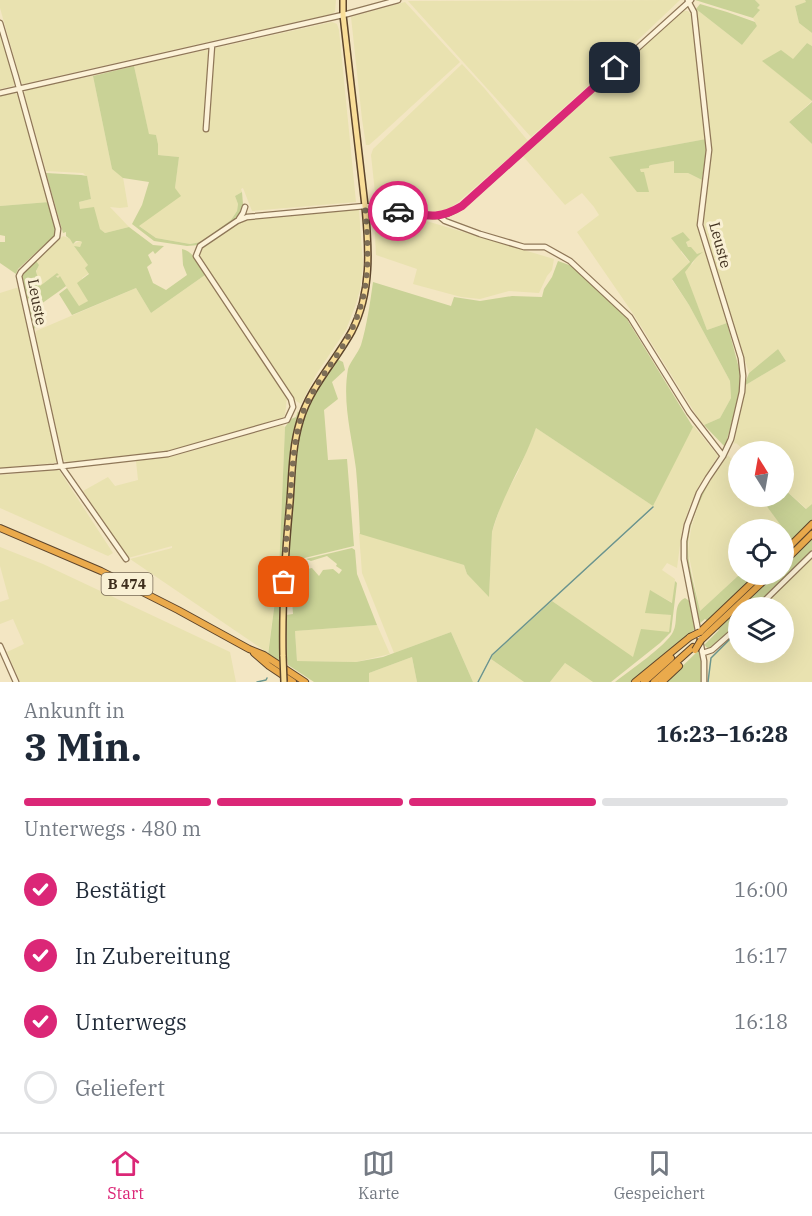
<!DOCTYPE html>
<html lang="de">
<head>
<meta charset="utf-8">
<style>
  body { margin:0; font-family:"IBM Plex Serif",serif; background:#f2f2f3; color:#1f2937; height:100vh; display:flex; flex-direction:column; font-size:22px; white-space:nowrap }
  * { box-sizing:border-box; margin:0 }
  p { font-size:20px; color:#747a83 }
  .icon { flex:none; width:33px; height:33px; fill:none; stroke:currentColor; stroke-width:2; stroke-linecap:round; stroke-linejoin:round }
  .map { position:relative; height:682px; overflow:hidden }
  .sheet { display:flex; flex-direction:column; background:#fff; flex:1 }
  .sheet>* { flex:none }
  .needle { width:39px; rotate:349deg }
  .tools { position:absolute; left:728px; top:441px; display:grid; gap:12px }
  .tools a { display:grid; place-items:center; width:66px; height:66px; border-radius:50%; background:#fff; box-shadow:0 6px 24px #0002; font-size:30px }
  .pin { position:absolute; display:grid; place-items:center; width:51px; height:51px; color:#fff; margin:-26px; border-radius:12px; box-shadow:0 3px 9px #0006 }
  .courier { position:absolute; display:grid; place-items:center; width:60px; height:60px; margin:-30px; border:4px solid #db2777; border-radius:50%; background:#fff; color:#222; box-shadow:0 2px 8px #0007 }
  .head em { font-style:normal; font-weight:700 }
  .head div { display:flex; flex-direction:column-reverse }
  .head { display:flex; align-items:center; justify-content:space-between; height:102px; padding:0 24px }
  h1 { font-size:39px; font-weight:700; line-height:45px }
  .bar { display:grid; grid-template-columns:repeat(4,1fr); gap:9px 6px; align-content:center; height:72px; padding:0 24px }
  .bar i { height:8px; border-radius:4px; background:#e0e1e3 }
  .bar .selected { background:#db2777 }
  .bar p { grid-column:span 4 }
  ol { padding:0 24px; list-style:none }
  li { display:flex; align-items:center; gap:18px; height:66px }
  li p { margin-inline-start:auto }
  li .icon { padding:6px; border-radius:50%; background:#db2777; color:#fff; stroke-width:4 }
  li:last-child { color:#747a83 }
  li i { width:33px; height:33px; border:3px solid #e0e1e3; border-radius:50% }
  .menu { display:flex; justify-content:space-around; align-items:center; height:84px; border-top:2px solid #e0e1e3; background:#fff; font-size:16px; color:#747a83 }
  .menu a { display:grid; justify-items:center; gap:3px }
  .menu .selected { color:#db2777 }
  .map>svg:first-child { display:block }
  .farmland { fill:#e9e2b0 }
  .green { fill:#c9d296 }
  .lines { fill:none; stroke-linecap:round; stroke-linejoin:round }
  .stream { stroke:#6b958c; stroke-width:1.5 }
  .minor-casing { stroke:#8f7758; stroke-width:7 }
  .major-casing { stroke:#5d452c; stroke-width:8 }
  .highway-casing { stroke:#5d452c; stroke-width:8 }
  .minor { stroke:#fcf2d8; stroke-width:4.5 }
  .major { stroke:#f9de98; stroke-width:5 }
  .highway { stroke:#eaaa4c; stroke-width:6 }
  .major-bridge-casing { stroke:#5d452c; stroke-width:8; stroke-linecap:butt }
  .highway-bridge-casing { stroke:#5d452c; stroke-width:8; stroke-linecap:butt }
  .major-bridge { stroke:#f9de98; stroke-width:5 }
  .highway-bridge { stroke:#eaaa4c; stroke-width:6 }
  .done { stroke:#7d6e57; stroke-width:6; stroke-dasharray:0 10.8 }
  .route { stroke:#db2777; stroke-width:8 }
  .labels { text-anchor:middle; stroke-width:6; stroke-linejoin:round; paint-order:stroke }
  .shield { fill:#f9f0d4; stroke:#766854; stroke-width:1.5 }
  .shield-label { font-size:14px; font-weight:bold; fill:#3e2e1d }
  .street-label { font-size:15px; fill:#3e2e1d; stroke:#f9f0d4 }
</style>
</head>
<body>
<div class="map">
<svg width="812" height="682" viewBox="0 0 812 682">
  <rect width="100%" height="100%" fill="#f3e6c3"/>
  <path class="farmland" d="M0 0H336L335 12 331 14 23 84 21 82 0 8Z
    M680 0 618 59 531 137 408 1Z
    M755 0H805L807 2 795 6 799 23 812 33V46L807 43 793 59 763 61 812 101 789 122 812 144V504L807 509 783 488V452L745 451 736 443 734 444 744 386 786 361 778 349 749 373 706 238 704 227V218L712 148 696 11V9L742 45 757 26 753 18 759 11 757 8 760 5Z
    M405 2 460 62 377 138 369 145H366L362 119 351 17Z
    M683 11H688L691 15 706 139 610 157 646 185 644 172H641L640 169 651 165 674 161 681 172 688 173 702 180 697 224 727 323 707 330 684 271 693 263 697 254 688 248 686 241 689 240 683 232 681 252 690 263 672 280 689 305 730 381 731 398 720 418 704 425 700 421 634 315 577 232 599 215 594 207 582 193 565 205 522 155Z
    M332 22 337 24 339 30 356 202 252 211 243 188 241 189 242 192 235 196 238 204 237 211 231 220 201 242 190 244 156 238 138 225 175 188 179 157 158 155V144L156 135H149L134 66Z
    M0 29 15 83 13 86 0 89Z
    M462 64 485 89 528 141 457 203 448 209 431 212 376 202 371 155 373 149Z
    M93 76 112 169 123 177 128 207 120 208 110 207 129 227 105 233 100 229 87 209 80 210 79 202 91 199 87 177 83 173 46 171 24 93 26 90Z
    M15 93 18 95 49 202 0 206V96Z
    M355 209 359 210 363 264 360 290 356 304 346 330 317 373 301 404 296 401 290 394 198 256 200 249 236 222 251 218Z
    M385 214 423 220 554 259 552 270 547 276 539 293 509 291 480 299 461 297 413 284 417 269 376 255 374 216Z
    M63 236 71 239 73 244 80 241 82 242 80 247H77L88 265 89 273 82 278 88 301 79 307 60 277 58 278 56 275 57 273 40 286 37 276 36 261Z
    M205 275 287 397 285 415 282 418 174 450 67 462 63 460 35 335 36 331 136 288 151 313Z
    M19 287 58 460 55 463 0 468V293Z
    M282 425 285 427 279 570 268 653 130 559 172 548V546L128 558 83 491 108 477 115 486 138 480 136 461 174 456Z
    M693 425 718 456 699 486 689 508 682 530 677 568 667 563 662 570 675 579 673 603 651 591 649 612 671 615 669 633 633 658 552 601 654 508 653 507 491 655 477 682H473L451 632 394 653 362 573 359 533 464 565 467 574 489 596 492 532 503 499 518 472 536 428 653 506Z
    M728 455 738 467V496L760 497 786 531 783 533V530H738V574L739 575 700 611 688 551 691 529 699 502 710 481Z
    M59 470 113 553 108 556 0 508V475Z
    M0 547 43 564 230 652 236 682H20L7 652 24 644 13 619 0 624V602L9 599 0 566Z
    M812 557V682H709L711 658 738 631V652H783V608L762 607Z
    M377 625 390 654 356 662 297 661 295 631Z
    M412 657 417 682H369V673Z
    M491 659 524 682H479Z
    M565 663 593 682H550Z"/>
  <path class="green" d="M695 0H755L760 5 757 8 760 10 753 18Z
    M805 0H812V33L799 23 795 6 806 2Z
    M700 4 727 12 755 22 757 26 742 45 696 9Z
    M807 43 812 46V101L762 61 781 50 793 59Z
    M134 66 149 134 156 135 158 144V155L179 157 175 188 181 196 139 226 156 238 190 244 201 242 231 220 237 211 238 204 235 196 242 192 243 204 239 216 199 245 187 246 154 241 132 224 142 205 149 182 123 178 112 169 93 76Z
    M812 102V144L789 122Z
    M706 139V151L702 180 688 173H674V161L651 165 649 166V168L640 169 641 172H644L649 192H637L609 157Z
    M46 173 81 175 87 176 91 199 79 202 80 209 94 207 100 229 105 233 129 227 153 245 164 246 155 254 153 251 148 255 152 263 147 267 153 283 166 290 187 275 183 265 182 249C194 251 199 266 205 275L151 313 136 288 72 315 59 294 67 288 79 306 88 301 77 283 89 274 85 268 88 265 74 246 80 247 82 242 80 241H76L73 244 70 239 66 236V232L63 233Z
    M49 202 57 231 55 235 18 269 16 274 0 263V242H5V236L0 235V206Z
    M683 232 690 240 686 242 688 247H691L697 254 703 252C695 257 691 265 685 272L707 330 727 323 741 376 740 392 725 447 704 425 720 418 731 398 730 381 689 305 672 279 690 262 671 238Z
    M36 261 39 265 36 271 40 286 57 273 59 275 56 276 58 278 60 276 66 286 58 292 41 304 35 328 34 329 22 276 24 272Z
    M558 261 572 266 626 315 630 320 628 321 693 427 653 506 536 428C524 464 502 495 492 532L489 597 467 574 464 565 360 534C359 512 358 491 356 469 352 436 342 403 348 369 350 362 358 353 361 345 367 325 370 303 373 282L451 306 454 297 480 301 512 296 542 297 544 289 552 277Z
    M778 349 786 361 744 386 749 373Z
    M339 360 343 362 345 370 332 382 338 399 324 410 328 460 347 459 354 546 292 561 290 560 287 555 296 454 301 425 309 402 317 387 335 361Z
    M298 411 300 416 293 444 282 565 280 663 268 655 279 570 285 427 291 419 296 417Z
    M710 481C699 502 687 526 688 551 689 571 696 591 700 611L739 575 783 574V533L785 531 760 497 783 496V488L806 509 812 504V552L756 607 738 608V625L709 649 704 645 719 630 705 619 699 624C688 567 674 533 710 481Z
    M352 548 355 550 357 574 377 625 295 631 297 661 356 662 383 657 451 632 473 682H417L412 657 369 673V682H314L288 665 287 659 286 615 293 614 292 600 289 594 291 564 302 560 307 569 312 568 319 576 323 570 333 569 339 574 342 570 336 566 337 564 327 556 311 561 306 559Z
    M675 581 677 583 671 632 660 643 611 682H593L565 663 550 682H524L491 659 492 656 552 601 633 657 641 629 669 632 671 615 645 613 650 590 672 603Z
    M685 598 691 602 695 629 630 682H615C629 671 666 646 673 632 679 621 672 604 685 598Z
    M700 649 703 665 702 682H666Z"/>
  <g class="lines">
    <path class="stream" d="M257 682 266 680 267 678
      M478 682 492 655 653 507
      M708 682 711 658 738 631"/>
    <defs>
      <path id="minor" d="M688 1 694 12 709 150 700 225 741 358 743 376 742 392 731 439 723 456 708 478 699 493 687 525 684 541V559L704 661V682
        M0 23 16 77 58 229 57 237 21 272 19 276 61 466 126 559
        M0 93 347 14 398 0
        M206 129 212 45
        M439 216 445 221 480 234 524 247H545L570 261 630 317 689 412 723 456
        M239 219 243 213 245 207
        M0 471 54 467 168 454 287 420 293 407 291 399 196 256 200 246 237 221 247 217 365 206 433 216C445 216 452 212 462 206L691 0
        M757 608 812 554
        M0 646 16 682
        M703 653 712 650 738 627"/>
      <path id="major" d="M283 656C282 605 285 554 290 502 292 475 292 447 300 421 310 387 335 362 352 331 372 292 369 248 365 206L343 15V0"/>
      <path id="highway" d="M0 528 101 571 178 610 249 649 264 655 305 682
        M783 553 812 524
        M783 563 812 534
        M700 632 761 574
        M701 640 771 574
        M254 653 269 666 293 682
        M635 682 690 637
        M644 682 671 658
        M654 682 693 647
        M662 682 679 666"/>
    </defs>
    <use href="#minor" class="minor-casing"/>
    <use href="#major" class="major-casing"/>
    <use href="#highway" class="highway-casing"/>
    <use href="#minor" class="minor"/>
    <use href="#major" class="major"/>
    <use href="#highway" class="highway"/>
    <defs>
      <path id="major-bridge" d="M283 656 284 682"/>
      <path id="highway-bridge" d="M690 637 700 632
        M695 650 701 640"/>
    </defs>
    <use href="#major-bridge" class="major-bridge-casing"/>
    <use href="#highway-bridge" class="highway-bridge-casing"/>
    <use href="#major-bridge" class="major-bridge"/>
    <use href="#highway-bridge" class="highway-bridge"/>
  </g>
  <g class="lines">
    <path class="done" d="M284 582C285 550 288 518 291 486 293 463 294 440 301 418 309 394 323 376 337 355 371 304 370 265 365 206L398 211"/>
    <path class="route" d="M398 211C425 215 437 221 462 206L615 68"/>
  </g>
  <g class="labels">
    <rect class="shield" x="101.5" y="573" width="51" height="22" rx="4.5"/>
    <g class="shield-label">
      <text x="127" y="589">B 474</text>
    </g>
    <g class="street-label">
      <text transform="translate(720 245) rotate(75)" y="5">Leuste</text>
      <text transform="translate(37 302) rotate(79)" y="5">Leuste</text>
    </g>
  </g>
</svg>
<div class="tools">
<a><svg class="needle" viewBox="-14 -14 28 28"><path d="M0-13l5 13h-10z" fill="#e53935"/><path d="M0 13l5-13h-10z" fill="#747a83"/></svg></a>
<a><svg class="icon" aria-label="locate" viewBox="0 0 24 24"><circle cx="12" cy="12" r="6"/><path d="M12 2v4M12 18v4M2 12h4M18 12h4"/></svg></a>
<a><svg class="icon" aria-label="layers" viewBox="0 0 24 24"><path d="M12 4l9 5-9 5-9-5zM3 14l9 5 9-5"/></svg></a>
</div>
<div class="pin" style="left:284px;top:582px;background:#ea580c"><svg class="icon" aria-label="bag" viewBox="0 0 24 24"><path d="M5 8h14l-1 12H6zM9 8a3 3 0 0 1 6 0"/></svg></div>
<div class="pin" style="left:615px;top:68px;background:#1f2937"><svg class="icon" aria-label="home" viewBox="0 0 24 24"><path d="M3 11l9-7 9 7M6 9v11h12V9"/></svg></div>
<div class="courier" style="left:398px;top:211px"><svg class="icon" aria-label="car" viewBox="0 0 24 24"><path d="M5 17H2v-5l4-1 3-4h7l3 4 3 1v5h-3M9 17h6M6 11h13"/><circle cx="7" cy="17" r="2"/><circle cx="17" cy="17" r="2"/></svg></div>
</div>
<section class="sheet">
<div class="head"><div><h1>3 Min.</h1><p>Ankunft in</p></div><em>16:23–16:28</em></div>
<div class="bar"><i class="selected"></i><i class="selected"></i><i class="selected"></i><i></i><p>Unterwegs · 480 m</p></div>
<ol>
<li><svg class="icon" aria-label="check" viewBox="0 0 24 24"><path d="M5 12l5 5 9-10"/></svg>Bestätigt<p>16:00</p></li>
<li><svg class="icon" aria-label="check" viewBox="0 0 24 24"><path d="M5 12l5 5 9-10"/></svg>In Zubereitung<p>16:17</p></li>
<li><svg class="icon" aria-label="check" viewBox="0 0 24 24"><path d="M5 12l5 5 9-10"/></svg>Unterwegs<p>16:18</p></li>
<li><i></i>Geliefert</li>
</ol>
</section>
<nav class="menu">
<a class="selected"><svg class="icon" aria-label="home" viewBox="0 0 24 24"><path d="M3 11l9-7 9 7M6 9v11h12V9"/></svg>Start</a>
<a><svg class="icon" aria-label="map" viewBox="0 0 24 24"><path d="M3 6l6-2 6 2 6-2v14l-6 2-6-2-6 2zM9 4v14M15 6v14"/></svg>Karte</a>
<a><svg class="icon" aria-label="saved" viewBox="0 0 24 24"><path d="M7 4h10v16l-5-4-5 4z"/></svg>Gespeichert</a>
</nav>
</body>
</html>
